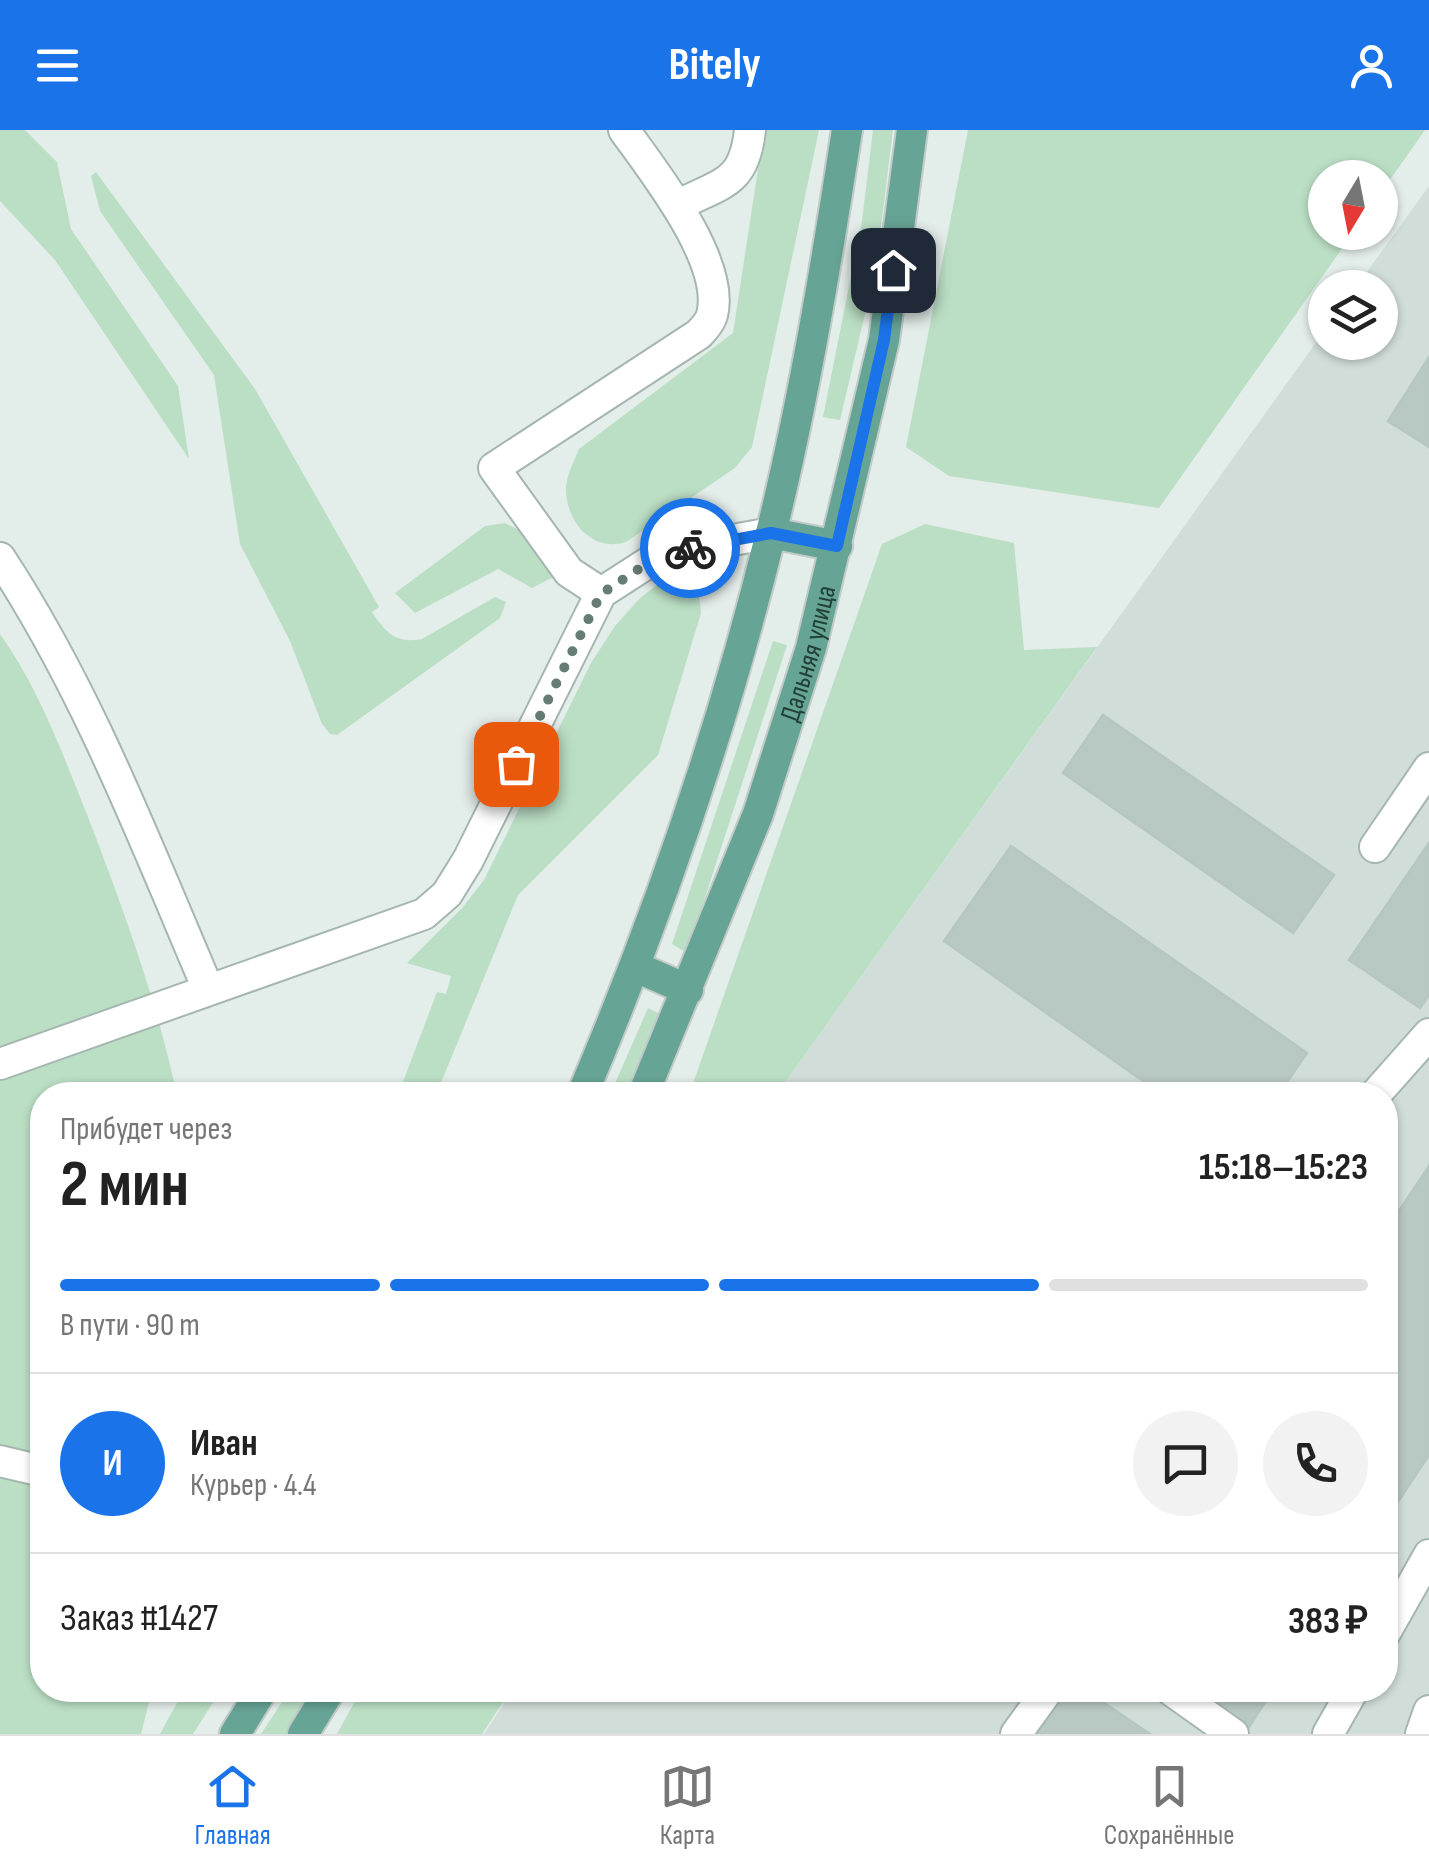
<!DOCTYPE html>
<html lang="ru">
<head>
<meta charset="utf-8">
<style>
  body { margin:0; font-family:"Sofia Sans Condensed",sans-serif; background:#f2f2f2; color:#222; height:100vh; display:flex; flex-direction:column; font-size:38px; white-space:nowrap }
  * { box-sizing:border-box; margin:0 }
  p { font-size:32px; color:#767676 }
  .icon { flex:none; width:55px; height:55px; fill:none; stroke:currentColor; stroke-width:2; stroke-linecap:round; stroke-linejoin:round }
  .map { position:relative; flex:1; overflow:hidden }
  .panel { position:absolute; left:30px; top:952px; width:1368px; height:620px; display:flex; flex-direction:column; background:#fff; border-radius:40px; box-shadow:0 2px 8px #0004 }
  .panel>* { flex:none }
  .needle { width:65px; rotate:190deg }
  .fabs { position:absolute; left:1308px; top:30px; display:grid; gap:20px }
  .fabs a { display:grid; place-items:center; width:90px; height:90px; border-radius:50%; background:#fff; box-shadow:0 2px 8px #0004; font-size:50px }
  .pin { position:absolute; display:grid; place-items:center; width:85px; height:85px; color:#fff; margin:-42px; border-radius:20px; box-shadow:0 5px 15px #0006 }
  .courier { position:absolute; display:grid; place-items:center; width:100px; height:100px; margin:-50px; border:8px solid #1a73e8; border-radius:50%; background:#fff; color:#222; box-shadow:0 2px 12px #0007 }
  .head em { font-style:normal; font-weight:700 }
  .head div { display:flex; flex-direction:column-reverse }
  .head { display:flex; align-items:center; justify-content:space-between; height:170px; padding:0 30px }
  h1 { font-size:65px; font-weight:700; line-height:75px }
  .bar { display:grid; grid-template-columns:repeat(4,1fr); gap:15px 10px; align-content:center; height:120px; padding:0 30px }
  .bar i { height:12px; border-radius:8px; background:#e0e0e0 }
  .bar .selected { background:#1a73e8 }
  .bar p { grid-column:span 4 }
  .line { display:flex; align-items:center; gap:25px; padding:0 30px; border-top:2px solid #e0e0e0 }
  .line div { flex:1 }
  .round { display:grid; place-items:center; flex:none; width:105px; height:105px; border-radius:52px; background:#f2f2f2 }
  header { display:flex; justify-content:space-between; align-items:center; height:130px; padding:0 30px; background:#1a73e8; color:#fff; font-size:45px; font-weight:700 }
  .tab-bar { display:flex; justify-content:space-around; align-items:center; height:140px; border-top:2px solid #e0e0e0; background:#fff; font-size:28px; color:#767676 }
  .tab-bar a { display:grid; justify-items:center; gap:5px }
  .tab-bar .selected { color:#1a73e8 }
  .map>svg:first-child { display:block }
  .built { fill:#d1ddd8 }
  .green { fill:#bbdfc5 }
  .building { fill:#b8c8c2; stroke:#b5c7c0; stroke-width:2.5 }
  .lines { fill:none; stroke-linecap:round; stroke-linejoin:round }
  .minor-casing { stroke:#a5b6b0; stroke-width:34 }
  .major-casing { stroke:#c1cac7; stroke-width:34 }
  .minor { stroke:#fff; stroke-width:30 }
  .major { stroke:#66a495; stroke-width:30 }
  .done { stroke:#667d76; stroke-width:10; stroke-dasharray:0 18 }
  .route { stroke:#1a73e8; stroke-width:12 }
  .labels { text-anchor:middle; stroke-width:8; stroke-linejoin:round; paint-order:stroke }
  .street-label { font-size:28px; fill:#224038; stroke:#f4faf7 }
</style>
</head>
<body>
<header><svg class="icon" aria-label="menu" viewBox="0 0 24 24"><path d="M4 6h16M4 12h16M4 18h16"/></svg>Bitely<svg class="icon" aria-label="person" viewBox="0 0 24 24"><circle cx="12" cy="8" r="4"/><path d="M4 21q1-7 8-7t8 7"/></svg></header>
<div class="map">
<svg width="1429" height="1604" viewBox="0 0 1429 1604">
  <rect width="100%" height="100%" fill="#e3ede9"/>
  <path class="built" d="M1429 56V1604H484L513 1560H1385V965H776L1325 200V212H1380V158L1356 157Z"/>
  <path class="green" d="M0 0H25L57 32 71 99 178 256 189 329 55 130 0 71Z
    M764 0H819L752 317 735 338 626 412C592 423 565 391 566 357 567 344 574 331 579 319L733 203Z
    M873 0H893L876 137 840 290 823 287 862 91Z
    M968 0H1425L1380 64V48H1325V102L1353 103 1159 378 949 346 906 317Z
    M96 42 255 259 379 477 372 482C386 503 396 514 422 509L495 467 506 472 500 488 337 605 330 604 322 594 290 511 240 414 214 245 100 81 91 46Z
    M505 393 529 405 557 445 532 458 498 439 415 483 395 463 485 396Z
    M925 394 1014 413 1024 520 1097 517 776 965H689L882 414Z
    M667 447 674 463 690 461 699 465 701 483 658 625 518 765 436 965H398L437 862 446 864 451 846 407 833 462 778 484 750 591 533 615 496 639 469Z
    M0 504C38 557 62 622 86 682 122 775 156 868 177 965H42V1560H152L141 1604H0Z
    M773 511 787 515 687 823 672 814Z
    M648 878 664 886 630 965H610Z
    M184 1560H221L193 1604H160Z
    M290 1560H315L286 1604H261Z
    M361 1560H511L482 1604H337Z"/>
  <path class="building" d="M1429 227V317L1388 291Z
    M1103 585 1334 745 1293 803 1063 643Z
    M1429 713V865L1420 878 1349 830Z
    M1011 716 1307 923 1278 965H1163L944 811Z
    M1429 1036V1325L1385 1391V1102Z
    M1060 1560H1085L1150 1604H1030Z
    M1193 1560H1273L1249 1597Z"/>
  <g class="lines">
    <defs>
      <path id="minor" d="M677 76C722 52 744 55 750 0
        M0 428C88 562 145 712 208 859
        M601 463 569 442 494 338 699 204C704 198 710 193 712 185 726 132 654 42 624 0
        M1375 717 1429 638
        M0 934 424 784 447 764 468 730 601 463 663 423 771 403
        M1375 965 1429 904
        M0 1331 42 1341
        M1385 1503 1429 1425
        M1171 1560 1233 1604
        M1016 1604 1048 1560
        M1328 1604 1353 1560
        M1421 1604 1429 1581"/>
      <g id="major">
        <path d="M771 403 837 416"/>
        <path d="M636 837 688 860"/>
        <path d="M582 965C659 784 724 595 771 403 804 270 826 135 847 0"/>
        <path id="s1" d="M643 965 758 684 811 518 884 210 912 0"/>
        <path d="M235 1604 262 1560"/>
        <path d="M303 1604 330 1560"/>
      </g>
    </defs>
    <use href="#minor" class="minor-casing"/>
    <use href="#major" class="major-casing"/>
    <use href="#minor" class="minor"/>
    <use href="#major" class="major"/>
  </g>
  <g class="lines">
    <path class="done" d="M516 634 601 464 663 423 690 418"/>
    <path class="route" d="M690 418 771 403 837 416 884 210 893 140"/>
  </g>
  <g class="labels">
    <g class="street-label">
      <text dy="10" stroke="none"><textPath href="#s1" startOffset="472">Дальняя улица</textPath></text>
    </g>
  </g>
</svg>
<div class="fabs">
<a><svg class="needle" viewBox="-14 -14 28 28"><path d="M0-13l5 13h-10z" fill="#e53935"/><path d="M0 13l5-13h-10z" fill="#767676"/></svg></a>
<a><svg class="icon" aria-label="layers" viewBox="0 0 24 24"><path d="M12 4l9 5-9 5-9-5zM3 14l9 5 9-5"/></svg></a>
</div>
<div class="pin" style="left:516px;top:634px;background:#ea580c"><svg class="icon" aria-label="bag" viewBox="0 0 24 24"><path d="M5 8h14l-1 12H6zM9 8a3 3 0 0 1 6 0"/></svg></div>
<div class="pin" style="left:893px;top:140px;background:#1f2937"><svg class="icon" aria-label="home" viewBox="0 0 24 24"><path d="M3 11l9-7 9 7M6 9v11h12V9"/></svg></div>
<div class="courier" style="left:690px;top:418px"><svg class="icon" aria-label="bike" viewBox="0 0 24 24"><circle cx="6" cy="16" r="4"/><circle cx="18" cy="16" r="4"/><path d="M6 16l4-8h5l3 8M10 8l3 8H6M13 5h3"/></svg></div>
<section class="panel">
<div class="head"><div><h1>2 мин</h1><p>Прибудет через</p></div><em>15:18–15:23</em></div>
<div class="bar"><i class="selected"></i><i class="selected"></i><i class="selected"></i><i></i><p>В пути · 90 m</p></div>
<div class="line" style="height:180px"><b class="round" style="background:#1a73e8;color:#fff">И</b><div><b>Иван</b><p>Курьер · 4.4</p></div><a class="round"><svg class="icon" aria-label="chat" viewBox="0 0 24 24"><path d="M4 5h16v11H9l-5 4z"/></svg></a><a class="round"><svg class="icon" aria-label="phone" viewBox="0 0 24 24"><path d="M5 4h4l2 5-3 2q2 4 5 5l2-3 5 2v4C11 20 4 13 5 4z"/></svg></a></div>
<div class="line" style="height:130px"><div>Заказ #1427</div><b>383 ₽</b></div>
</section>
</div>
<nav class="tab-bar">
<a class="selected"><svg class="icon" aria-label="home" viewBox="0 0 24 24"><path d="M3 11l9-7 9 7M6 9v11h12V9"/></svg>Главная</a>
<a><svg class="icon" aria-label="map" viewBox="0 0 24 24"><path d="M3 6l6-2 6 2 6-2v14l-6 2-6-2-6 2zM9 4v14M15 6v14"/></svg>Карта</a>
<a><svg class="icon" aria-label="saved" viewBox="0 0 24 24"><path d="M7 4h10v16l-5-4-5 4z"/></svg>Сохранённые</a>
</nav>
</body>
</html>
